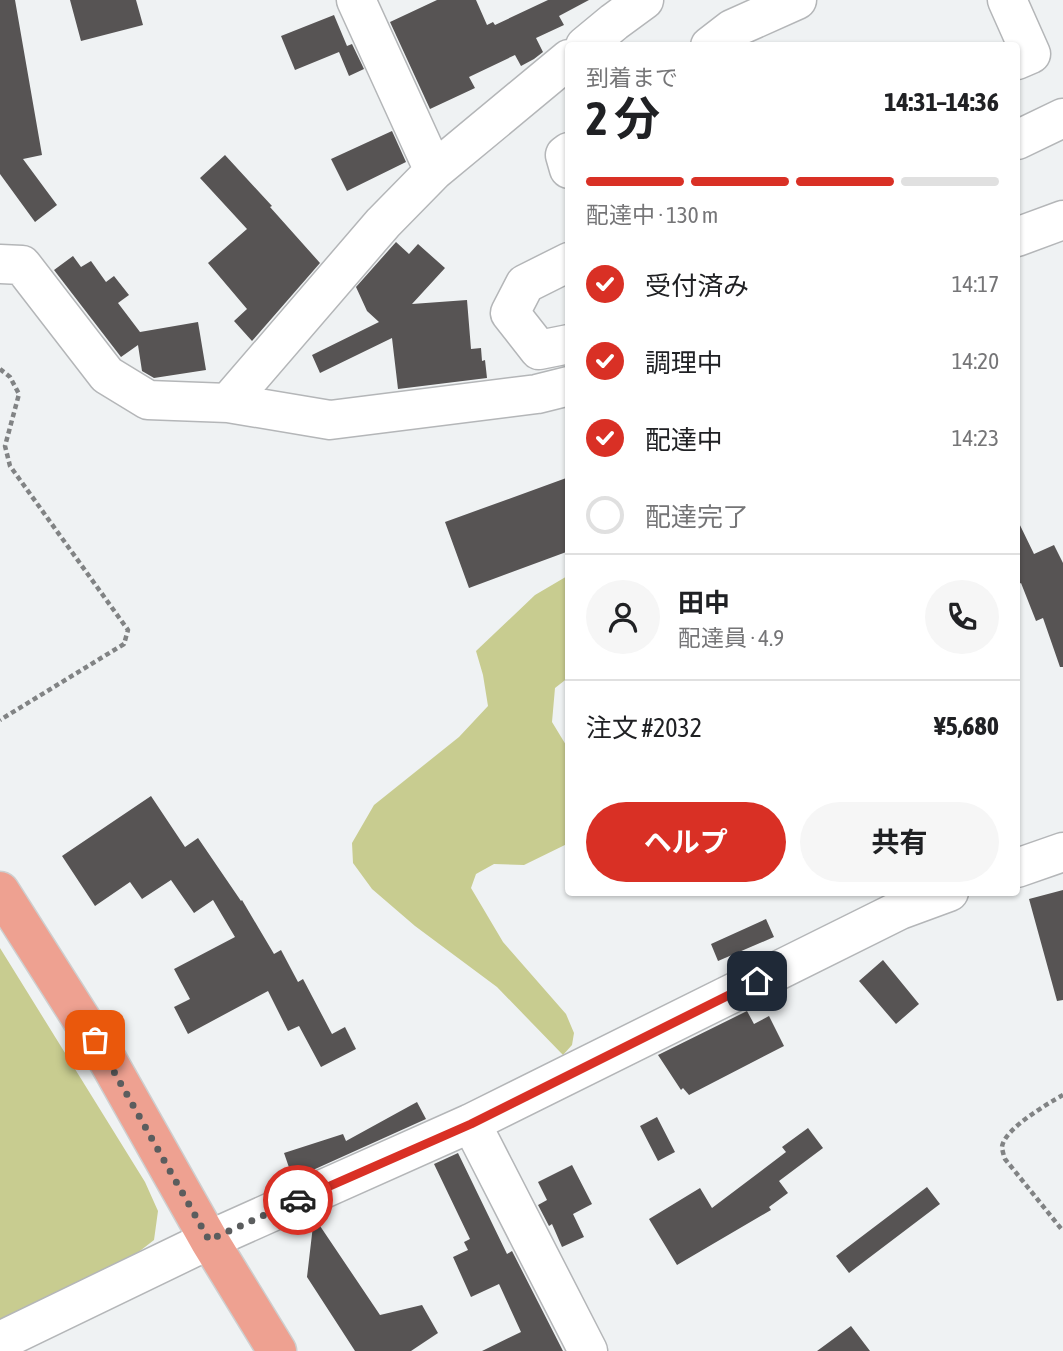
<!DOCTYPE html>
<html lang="ja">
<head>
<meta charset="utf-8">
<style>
  body { margin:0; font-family:"Asap Condensed","Noto Sans JP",sans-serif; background:#f6f6f6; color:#202124; height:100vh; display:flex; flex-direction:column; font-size:26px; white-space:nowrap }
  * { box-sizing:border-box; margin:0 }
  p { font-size:23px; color:#757577 }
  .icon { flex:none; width:38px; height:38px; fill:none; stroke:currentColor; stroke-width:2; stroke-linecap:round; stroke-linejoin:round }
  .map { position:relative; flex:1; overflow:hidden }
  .panel { position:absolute; left:565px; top:42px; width:455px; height:854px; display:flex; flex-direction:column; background:#fff; border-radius:7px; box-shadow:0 2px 5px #0004 }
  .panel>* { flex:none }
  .pin { position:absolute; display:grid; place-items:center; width:60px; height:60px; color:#fff; margin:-30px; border-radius:14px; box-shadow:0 4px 10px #0006 }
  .courier { position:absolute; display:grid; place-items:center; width:70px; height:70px; margin:-35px; border:5px solid #d93025; border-radius:50%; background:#fff; color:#222; box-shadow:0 2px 9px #0007 }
  .head em { font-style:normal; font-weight:700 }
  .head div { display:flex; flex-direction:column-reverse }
  .head { display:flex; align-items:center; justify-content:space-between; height:119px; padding:0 21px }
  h1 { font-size:46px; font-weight:700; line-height:52px }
  .bar { display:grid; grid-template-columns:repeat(4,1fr); gap:10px 7px; align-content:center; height:84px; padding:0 21px }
  .bar i { height:9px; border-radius:5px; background:#e0e0e0 }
  .bar .on { background:#d93025 }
  .bar p { grid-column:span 4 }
  .line { display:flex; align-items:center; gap:18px; padding:0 21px; border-top:2px solid #e0e0e0 }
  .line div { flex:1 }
  .round { display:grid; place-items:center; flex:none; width:74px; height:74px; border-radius:37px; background:#f6f6f6 }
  ol { padding:0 21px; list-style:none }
  li { display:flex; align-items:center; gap:21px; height:77px }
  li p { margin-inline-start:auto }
  li .icon { padding:7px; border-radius:50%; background:#d93025; color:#fff; stroke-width:4 }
  li:last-child { color:#757577 }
  li i { width:38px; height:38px; border:4px solid #e0e0e0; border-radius:50% }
  .action { display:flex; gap:14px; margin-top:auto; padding:14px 21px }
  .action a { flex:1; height:80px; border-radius:42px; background:#d93025; color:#fff; font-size:28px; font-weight:700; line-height:80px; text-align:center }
  .action a+a { background:#f6f6f6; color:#202124 }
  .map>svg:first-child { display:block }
  .green { fill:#c8cc90 }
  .building { fill:#575454 }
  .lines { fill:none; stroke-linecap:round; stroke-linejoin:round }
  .minor-casing { stroke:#b4b6b8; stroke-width:41 }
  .highway-casing { stroke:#cecfcf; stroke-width:41 }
  .path { stroke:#818384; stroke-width:4.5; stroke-dasharray:5 3.5; stroke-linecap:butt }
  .minor { stroke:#fff; stroke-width:38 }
  .highway { stroke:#eea191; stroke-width:38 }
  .done { stroke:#5b5d5e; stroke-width:7; stroke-dasharray:0 12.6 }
  .route { stroke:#d93025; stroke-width:9 }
</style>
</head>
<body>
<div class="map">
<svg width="1063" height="1351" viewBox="0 0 1063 1351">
  <rect width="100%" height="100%" fill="#eff2f3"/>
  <path class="green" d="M569 575V677L555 688 552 722 569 750V843L524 865 494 864 476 874 471 888 503 942 566 1014 574 1033 572 1045 563 1055 497 987 415 926 372 889 353 863 352 843 374 805 459 737 488 706 483 675 476 651 535 595Z
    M0 948 145 1182 158 1211 154 1240 136 1254 0 1328Z"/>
  <path class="building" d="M0 0H15L42 155 23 159 57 205 35 222 0 174Z
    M70 0H136L143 25 81 41Z
    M437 0H476L487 25 493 22 495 25 548 0H589L559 16 564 25 536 38 543 52 534 59 521 66 515 55 469 77 475 88 430 109 390 22Z
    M334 15 347 46 352 44 364 69 349 76 339 52 295 70 281 36Z
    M392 131 406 162 347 191 331 159Z
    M225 155 272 206 270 207 320 263 252 341 234 321 247 309 208 263 247 229 200 178Z
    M396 242 409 254 418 244 445 268 412 304 467 300 471 349 481 348 482 361 485 360 487 378 398 389 392 338 320 373 312 355 379 322 367 311 356 287Z
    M73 256 81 267 91 261 106 282 114 276 129 295 118 303 140 332 198 322 206 370 154 378 142 371 138 345 121 357 54 270Z
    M569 477V551L469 588 445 522Z
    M1017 519 1034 554 1054 545 1063 563V667H1060L1043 618 1036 621 1021 583 1017 585Z
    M151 796 185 847 198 838 241 901 242 900 274 954 281 950 298 982 303 979 332 1034 345 1027 356 1049 321 1067 299 1026 288 1031 268 991 188 1034 174 1007 190 999 174 969 235 937 213 900 194 913 171 880 142 899 130 882 95 906 62 856Z
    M1063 890V1000L1057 1001 1029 899Z
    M766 919 774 937 718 961 711 944Z
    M883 960 919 1004 896 1024 859 981Z
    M747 1011 754 1024 769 1016 784 1046 689 1095 683 1088 681 1090 658 1055Z
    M417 1102 426 1119 293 1179 284 1153 343 1134 346 1141Z
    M657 1117 675 1152 658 1161 640 1126Z
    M808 1128 823 1148 779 1181 788 1193 769 1207 771 1210 677 1265 649 1219 700 1188 712 1208 786 1152 782 1147Z
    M458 1153 507 1254 512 1251 563 1351H482L521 1332 499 1284 471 1297 453 1257 468 1250 464 1242 470 1239 434 1164Z
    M572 1165 592 1204 573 1214 584 1237 562 1247 552 1224 549 1226 538 1205 547 1200 538 1182Z
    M927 1187 940 1204 849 1273 836 1256Z
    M314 1217 380 1315 422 1305 438 1333 411 1351H355L307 1277Z
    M851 1326 870 1351H817Z"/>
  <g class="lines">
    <defs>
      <path id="minor" d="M356 0 434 171
        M1007 0 1031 54 1017 60
        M585 46 614 22 644 0
        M710 46 732 29 797 0
        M1017 140 1063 118
        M569 152 565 155 569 169
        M1017 237 1063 220
        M569 262 525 284 510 313 539 350 569 344
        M0 264 22 265 107 375 148 400 228 403 330 420 537 394 569 386
        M228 403 383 223 434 171 569 59
        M1017 868 1063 852
        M471 1123 588 1351
        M0 1341 209 1240 471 1123 900 910 949 892"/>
      <path id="highway" d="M0 891 108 1061 209 1240 277 1351"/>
    </defs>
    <use href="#minor" class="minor-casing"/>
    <use href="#highway" class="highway-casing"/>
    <path class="path" d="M0 369 10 377 19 394 5 446 10 466 128 630 124 644 0 720
      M1063 1095C1047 1104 1004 1129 1002 1147 1002 1149 1004 1157 1005 1159L1063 1231"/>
    <use href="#minor" class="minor"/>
    <use href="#highway" class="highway"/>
  </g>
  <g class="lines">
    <path class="done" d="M95 1040 108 1061 209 1240 298 1200"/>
    <path class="route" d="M298 1200 471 1124 757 981"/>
  </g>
</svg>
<div class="pin" style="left:95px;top:1040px;background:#ea580c"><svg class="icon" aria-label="bag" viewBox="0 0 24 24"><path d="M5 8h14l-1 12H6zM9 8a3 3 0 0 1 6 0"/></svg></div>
<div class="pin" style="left:757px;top:981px;background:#1f2937"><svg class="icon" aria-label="home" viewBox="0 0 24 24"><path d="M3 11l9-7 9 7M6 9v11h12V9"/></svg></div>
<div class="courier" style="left:298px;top:1200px"><svg class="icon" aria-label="car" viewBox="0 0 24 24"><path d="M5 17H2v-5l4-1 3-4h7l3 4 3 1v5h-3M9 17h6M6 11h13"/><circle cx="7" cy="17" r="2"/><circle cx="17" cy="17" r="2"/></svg></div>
<section class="panel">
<div class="head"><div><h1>2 分</h1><p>到着まで</p></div><em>14:31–14:36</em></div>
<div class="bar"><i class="on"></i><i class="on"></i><i class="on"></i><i></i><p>配達中 · 130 m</p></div>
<ol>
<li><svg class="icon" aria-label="check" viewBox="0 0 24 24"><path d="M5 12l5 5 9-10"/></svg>受付済み<p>14:17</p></li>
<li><svg class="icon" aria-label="check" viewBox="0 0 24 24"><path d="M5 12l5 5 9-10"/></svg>調理中<p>14:20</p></li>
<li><svg class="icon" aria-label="check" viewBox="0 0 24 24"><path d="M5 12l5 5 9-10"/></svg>配達中<p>14:23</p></li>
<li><i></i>配達完了</li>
</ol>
<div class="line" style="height:126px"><a class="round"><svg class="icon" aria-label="person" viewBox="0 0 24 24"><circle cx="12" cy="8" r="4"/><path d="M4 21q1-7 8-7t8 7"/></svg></a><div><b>田中</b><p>配達員 · 4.9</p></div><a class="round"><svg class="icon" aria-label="phone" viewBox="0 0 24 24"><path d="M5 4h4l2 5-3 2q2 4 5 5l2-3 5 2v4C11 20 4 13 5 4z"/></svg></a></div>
<div class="line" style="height:91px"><div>注文 #2032</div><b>¥5,680</b></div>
<div class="action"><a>ヘルプ</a><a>共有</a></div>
</section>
</div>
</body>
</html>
